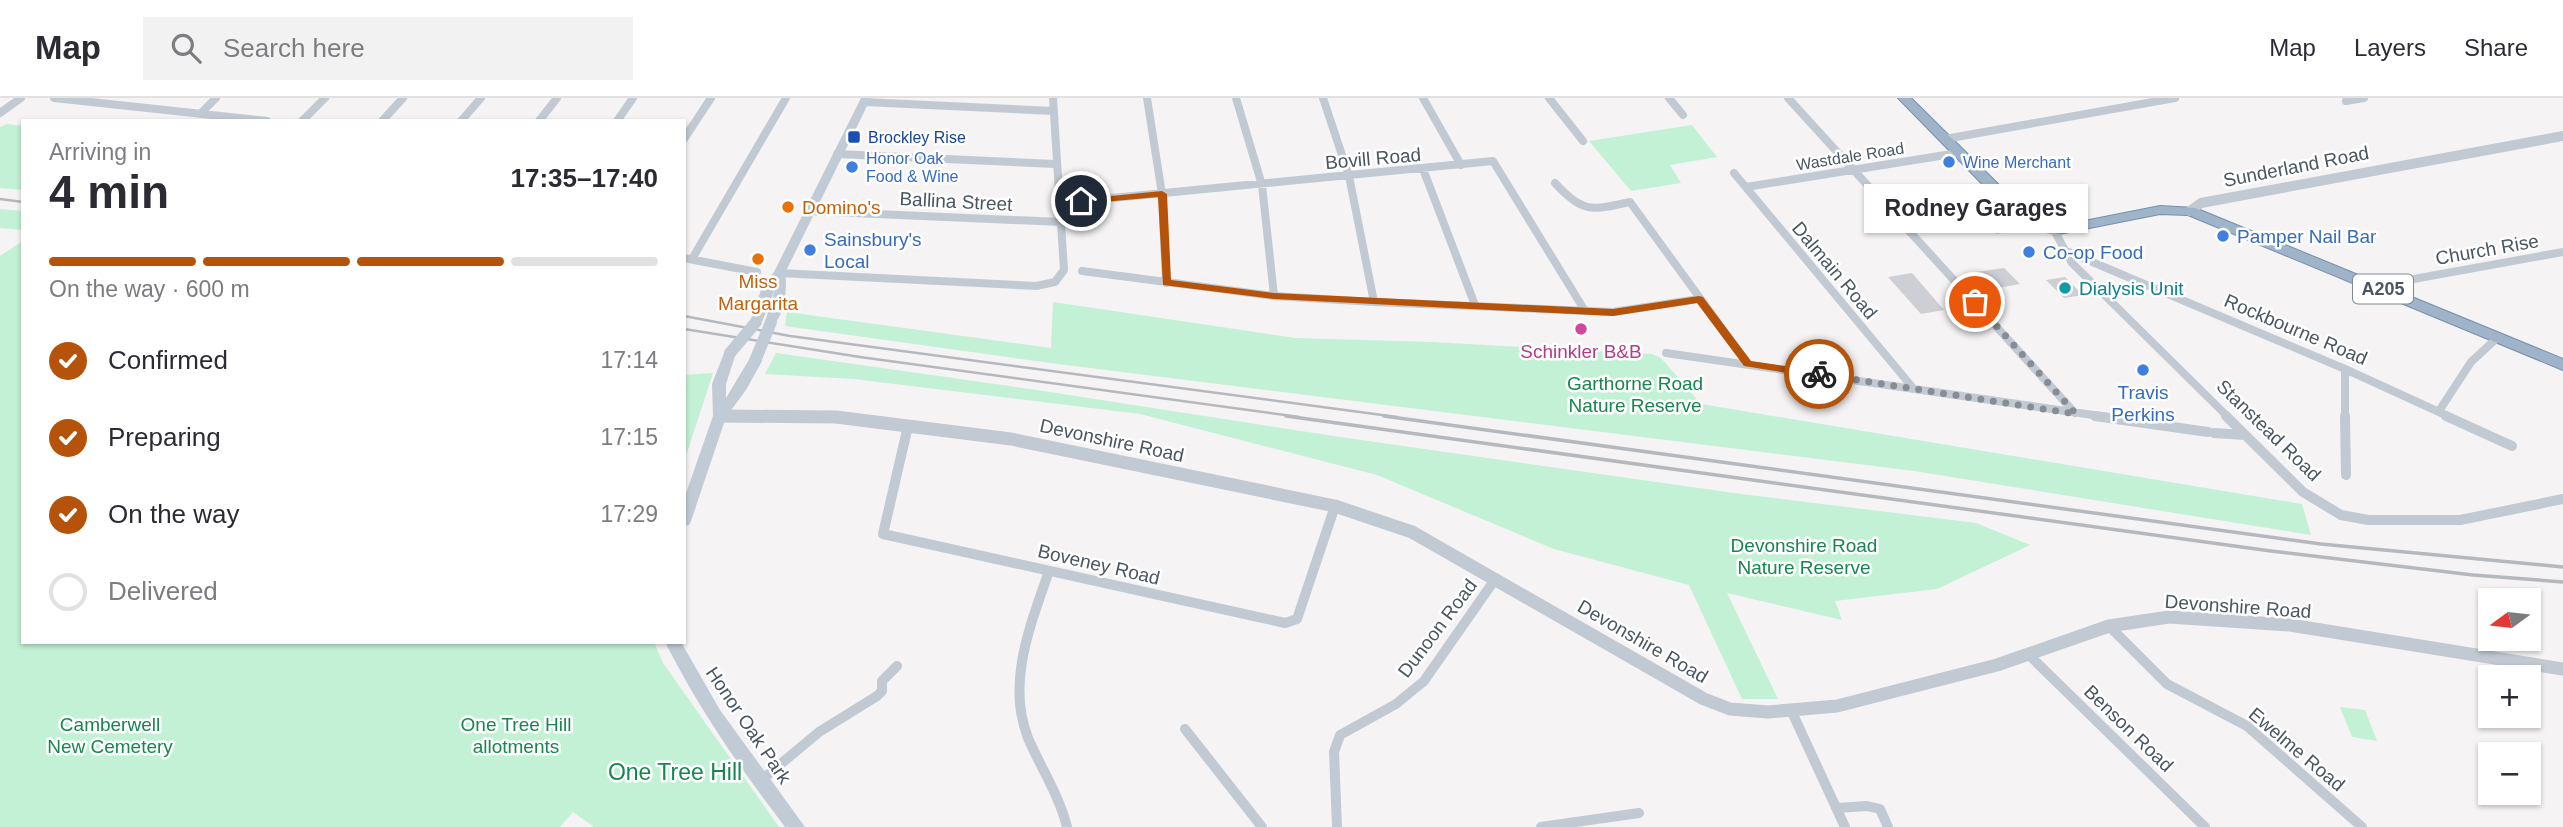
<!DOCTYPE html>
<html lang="en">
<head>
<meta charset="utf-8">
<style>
  body { margin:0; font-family:Helvetica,sans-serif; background:#f2f2f3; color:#2b2b33; height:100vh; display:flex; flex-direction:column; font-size:26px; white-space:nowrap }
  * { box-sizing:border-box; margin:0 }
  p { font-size:23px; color:#7c7c81 }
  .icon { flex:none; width:38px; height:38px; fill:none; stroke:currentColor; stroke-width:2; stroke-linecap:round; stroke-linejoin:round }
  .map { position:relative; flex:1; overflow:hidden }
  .sheet { position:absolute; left:21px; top:21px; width:665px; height:525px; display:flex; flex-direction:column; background:#fff; border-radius:0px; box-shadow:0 2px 5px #0004 }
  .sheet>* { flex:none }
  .needle { width:46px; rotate:255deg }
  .buttons { position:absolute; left:2478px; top:490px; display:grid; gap:14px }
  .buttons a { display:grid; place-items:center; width:63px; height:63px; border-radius:0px; background:#fff; box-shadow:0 2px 5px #0004; font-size:35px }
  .pin { position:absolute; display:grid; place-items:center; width:60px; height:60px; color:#fff; margin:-30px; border:4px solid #fff; border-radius:50%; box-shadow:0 2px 7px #0007 }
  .courier { position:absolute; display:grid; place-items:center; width:70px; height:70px; margin:-35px; border:5px solid #b45309; border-radius:50%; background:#fff; color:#222; box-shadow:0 2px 9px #0007 }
  .bubble { position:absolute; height:49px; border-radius:0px; background:#fff; box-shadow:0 2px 5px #0004; font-size:23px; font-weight:600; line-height:49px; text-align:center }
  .summary em { font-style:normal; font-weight:600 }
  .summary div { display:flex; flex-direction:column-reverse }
  .summary { display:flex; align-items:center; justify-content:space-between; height:119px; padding:0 28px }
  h1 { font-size:46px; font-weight:600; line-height:52px }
  .bar { display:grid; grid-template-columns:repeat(4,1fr); gap:10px 7px; align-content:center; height:84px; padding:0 28px }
  .bar i { height:9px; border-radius:5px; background:#e1e1e2 }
  .bar .selected { background:#b45309 }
  .bar p { grid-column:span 4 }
  ol { padding:0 28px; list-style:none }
  li { display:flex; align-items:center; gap:21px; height:77px }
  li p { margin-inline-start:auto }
  li .icon { padding:7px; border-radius:50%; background:#b45309; color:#fff; stroke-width:4 }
  li:last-child { color:#7c7c81 }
  li i { width:38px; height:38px; border:4px solid #e1e1e2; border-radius:50% }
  header { display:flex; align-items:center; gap:42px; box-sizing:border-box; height:98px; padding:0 35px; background:#fff; border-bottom:2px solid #e1e1e2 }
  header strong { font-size:33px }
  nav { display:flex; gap:38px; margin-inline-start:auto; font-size:24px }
  .search { width:490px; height:63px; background:#f2f2f3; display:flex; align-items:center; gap:18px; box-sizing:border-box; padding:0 24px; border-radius:0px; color:#7c7c81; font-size:26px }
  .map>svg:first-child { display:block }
  .green { fill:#c3f1d5 }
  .building { fill:#cdcfd5 }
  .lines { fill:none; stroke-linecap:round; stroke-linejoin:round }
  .trunk-casing { stroke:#7690ad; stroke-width:2 }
  .minor-far1 { stroke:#c1cad2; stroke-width:8 }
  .minor { stroke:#c1cad2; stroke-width:10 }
  .tertiary-far1 { stroke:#c1cad2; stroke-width:10 }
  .tertiary { stroke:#c1cad2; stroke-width:13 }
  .secondary { fill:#c1cbd6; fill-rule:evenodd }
  .trunk { fill:#9fb4c9; fill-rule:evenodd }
  .rail-far1 { stroke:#b5b8bd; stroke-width:2.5 }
  .rail { stroke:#b5b8bd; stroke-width:3.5 }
  .secondary-bridge { stroke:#c1cbd6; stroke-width:12 }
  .route { fill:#b45309 }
  .done { stroke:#868d94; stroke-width:7; stroke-dasharray:0 12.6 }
  .transit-dot { fill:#1a4fb4; stroke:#fff; stroke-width:2.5 }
  .shop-dot { fill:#3f7fe0; stroke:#fff; stroke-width:2.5 }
  .food-dot { fill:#e8710a; stroke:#fff; stroke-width:2.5 }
  .culture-dot { fill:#0f9aa8; stroke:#fff; stroke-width:2.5 }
  .hotel-dot { fill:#d1479c; stroke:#fff; stroke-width:2.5 }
  .labels { text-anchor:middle; stroke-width:5; stroke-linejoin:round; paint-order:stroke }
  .far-transit-label { font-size:16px; fill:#164399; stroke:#fff; text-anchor:start }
  .far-street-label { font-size:16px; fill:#4a5661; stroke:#fff }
  .far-shop-label { font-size:16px; fill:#366cbe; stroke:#fff; text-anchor:start }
  .shield { fill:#fff; stroke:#808990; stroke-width:2 }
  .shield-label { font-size:18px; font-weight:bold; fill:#4a5661 }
  .street-label { font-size:19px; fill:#4a5661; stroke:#fff }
  .food-label { font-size:19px; fill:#c56008; stroke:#fff; text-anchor:start }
  .shop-label { font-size:19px; fill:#366cbe; stroke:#fff; text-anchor:start }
  .culture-label { font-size:19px; fill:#0d838f; stroke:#fff; text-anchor:start }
  .hotel-label { font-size:19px; fill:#b23c85; stroke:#fff }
  .park-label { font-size:19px; fill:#17864f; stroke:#fff }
  .near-park-label { font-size:23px; fill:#17864f; stroke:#fff }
</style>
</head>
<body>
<header>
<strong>Map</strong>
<div class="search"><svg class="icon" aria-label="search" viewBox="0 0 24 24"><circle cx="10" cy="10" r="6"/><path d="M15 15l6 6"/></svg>Search here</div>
<nav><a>Map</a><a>Layers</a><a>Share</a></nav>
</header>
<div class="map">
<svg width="2563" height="729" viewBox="0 0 2563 729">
  <rect width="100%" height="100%" fill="#f5f3f3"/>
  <path class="green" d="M7 26 23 28V92L0 90V29Z
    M1692 27 1717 59 1670 67 1681 85 1631 93 1589 43Z
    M0 111 23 113V132L0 130Z
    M23 143V544H654L663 565 779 729H594L573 714 560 729H0V158Z
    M1053 204 1295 240 1432 244 1652 256 1661 260 1701 306 2302 406 2311 437 1914 373 1050 265 785 228 787 214 1051 250Z
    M776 255 1037 292 1340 339 1734 395 1976 425 2030 447 1937 491 1835 503 1842 522 1727 495 1778 601H1742L1689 487 1554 451 1377 377 1140 316 854 281 765 276Z
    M713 275 684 364V277Z
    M2340 609 2365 612 2377 643 2352 639Z"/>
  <path class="building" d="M2008 120 2019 132 1996 136 1987 126H1990L1988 124Z
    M2004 170 2020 186 1992 191 1976 174Z
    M1912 175 1944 212 1921 216 1888 179Z
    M2065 179 2083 197 2064 200 2046 182Z"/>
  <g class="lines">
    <defs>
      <path id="trunk" d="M1898 0H1911L2004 92 2043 126 2059 128 2160 108 2195 110 2563 261V272L2188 117 2160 116 2059 136 2034 132 1994 98Z"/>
    </defs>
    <use href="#trunk" class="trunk-casing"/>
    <path class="minor-far1" d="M54 0 267 23
      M1147 0 1162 96 1166 185
      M1236 0 1262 87 1274 198
      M1323 0 1349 78 1374 204
      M1423 0 1461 67
      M1549 0 1583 43
      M1669 0 1683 17
      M1788 0 2075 315
      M2346 3 2364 0
      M864 4 1053 13
      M0 15 21 0
      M200 16 216 0
      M302 23 325 0
      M382 23 403 0
      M461 23 481 0
      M539 23 557 0
      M617 23 633 0
      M684 41 711 0
      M1945 41 2175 0
      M837 56 1055 66
      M1423 71 1475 207
      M1734 75 1913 290
      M1555 85C1583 116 1592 112 1630 104L1748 266
      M1746 89 1958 55
      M1081 103 1493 63 1585 213
      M808 113 1061 124
      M2054 132 2072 165 2228 319
      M2064 152 2345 271 2450 319
      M684 160 757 174
      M692 161 786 0
      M1082 173 1274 198 1374 204 1613 214 1699 201
      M779 175 1036 188 1055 184 1064 172 1053 0
      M2375 188 2563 154
      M1666 255 2107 319
      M2345 271V319
      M2439 313 2471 264 2497 240"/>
    <path class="minor" d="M2095 318 2208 334
      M2226 318 2303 394 2341 417 2368 422H2460L2563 401
      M2345 318 2346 377
      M2446 318 2512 348
      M908 328 883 436 1285 525 1297 521 1335 408
      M2214 335 2245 337
      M1049 473C1031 526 1006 584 1028 640 1041 670 1059 697 1067 729
      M2109 528 2167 586 2247 628 2362 729
      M2028 556 2205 729
      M1791 612 1845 729
      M1185 631 1262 729
      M759 684 819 634 877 598 882 593V583L897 568
      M1837 710 1867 708 1880 711 1888 729
      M1337 729 1334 654 1340 637 1396 606 1424 583 1496 480
      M1541 729 1639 715"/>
    <path class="tertiary-far1" d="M2190 113 2201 105 2563 38
      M720 318 838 319"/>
    <path class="tertiary" d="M720 318 836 319 1011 341 1335 408 1412 434 1704 601 1730 611 1768 614 1837 608 1997 567 2109 528 2169 519 2290 527 2563 571"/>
    <path class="secondary" d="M861 0H871L785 175C788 188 784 222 771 228L765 224 776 188 762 224 756 228 752 227 750 224 762 189 774 174Z
      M730 251 736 255 726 286V300L750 260H760L762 263 746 292 726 319 691 423 689 427 684 428V401L713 318 712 286 724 255Z
      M665 544H681L720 612 805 729H785C740 670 699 611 665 544Z"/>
    <use href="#trunk" class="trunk"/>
    <path class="rail-far1" d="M0 101 23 104
      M684 218 790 238 1397 319
      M684 231 860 259 1299 319"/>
    <path class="rail" d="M1286 318 2271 453 2473 477 2563 484
      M1384 318 2321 446 2563 469"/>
    <path class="secondary-bridge" d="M730 255 756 224
      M755 263 771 224"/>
  </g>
  <path class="route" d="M1162 93 1167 96 1171 182 1274 195 1613 211 1699 198 1703 199 1751 263 1819 273 1825 276 1819 280 1744 268 1697 205 1613 218 1274 201 1163 187 1158 99 1081 106 1077 103 1081 101Z"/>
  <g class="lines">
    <path class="done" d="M1819 276 2076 316 1975 204"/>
  </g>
  <rect class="transit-dot" x="847" y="32" width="14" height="14" rx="3.5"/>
  <g class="shop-dot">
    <circle cx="1949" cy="64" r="7"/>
    <circle cx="852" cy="69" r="7"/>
    <circle cx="2223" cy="138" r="7"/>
    <circle cx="810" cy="152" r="7"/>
    <circle cx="2029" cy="154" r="7"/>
    <circle cx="2143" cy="272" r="7"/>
  </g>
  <g class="food-dot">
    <circle cx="788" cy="109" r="7"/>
    <circle cx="758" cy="161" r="7"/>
  </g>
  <circle class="culture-dot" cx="2065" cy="190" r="7"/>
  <circle class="hotel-dot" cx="1581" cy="231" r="7"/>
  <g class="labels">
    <g class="far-transit-label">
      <text x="868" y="45">Brockley Rise</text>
    </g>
    <g class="far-street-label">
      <text transform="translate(1850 58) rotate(-9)" y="6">Wastdale Road</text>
    </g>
    <g class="far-shop-label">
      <text x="866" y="66">Honor Oak<tspan x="866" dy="18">Food &amp; Wine</tspan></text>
      <text x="1963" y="70">Wine Merchant</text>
    </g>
    <rect class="shield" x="2353" y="176.5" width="60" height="29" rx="5"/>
    <g class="shield-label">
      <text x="2383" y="197">A205</text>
    </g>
    <g class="street-label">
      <text transform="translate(1373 60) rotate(-5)" y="7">Bovill Road</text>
      <text transform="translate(2296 68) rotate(-11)" y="7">Sunderland Road</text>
      <text transform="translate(956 103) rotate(3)" y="7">Ballina Street</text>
      <text transform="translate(2487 151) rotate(-10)" y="7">Church Rise</text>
      <text transform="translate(1835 172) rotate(50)" y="7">Dalmain Road</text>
      <text transform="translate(2296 231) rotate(23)" y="7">Rockbourne Road</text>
      <text transform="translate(2269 332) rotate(44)" y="7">Stanstead Road</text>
      <text transform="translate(1112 342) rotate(12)" y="7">Devonshire Road</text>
      <text transform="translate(1099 466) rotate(13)" y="7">Boveney Road</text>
      <text transform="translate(2238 508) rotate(4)" y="7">Devonshire Road</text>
      <text transform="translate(1437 530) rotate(-53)" y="7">Dunoon Road</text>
      <text transform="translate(1643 543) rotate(30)" y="7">Devonshire Road</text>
      <text transform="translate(749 627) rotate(56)" y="7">Honor Oak Park</text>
      <text transform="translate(2129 630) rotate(44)" y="7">Benson Road</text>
      <text transform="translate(2297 651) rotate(40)" y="7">Ewelme Road</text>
    </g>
    <g class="food-label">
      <text x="802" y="116">Domino's</text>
      <text x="758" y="190" text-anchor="middle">Miss<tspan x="758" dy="22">Margarita</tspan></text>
    </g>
    <g class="shop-label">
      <text x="2237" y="145">Pamper Nail Bar</text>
      <text x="824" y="148">Sainsbury's<tspan x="824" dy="22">Local</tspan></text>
      <text x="2043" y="161">Co-op Food</text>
      <text x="2143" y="301" text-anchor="middle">Travis<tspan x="2143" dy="22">Perkins</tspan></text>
    </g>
    <g class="culture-label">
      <text x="2079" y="197">Dialysis Unit</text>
    </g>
    <g class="hotel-label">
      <text x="1581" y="260">Schinkler B&amp;B</text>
    </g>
    <g class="park-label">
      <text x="1635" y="292">Garthorne Road<tspan x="1635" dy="22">Nature Reserve</tspan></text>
      <text x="1804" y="454">Devonshire Road<tspan x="1804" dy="22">Nature Reserve</tspan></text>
      <text x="110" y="633">Camberwell<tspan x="110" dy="22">New Cemetery</tspan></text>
      <text x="516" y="633">One Tree Hill<tspan x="516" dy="22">allotments</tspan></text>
    </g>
    <g class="near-park-label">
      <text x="675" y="682">One Tree Hill</text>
    </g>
  </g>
</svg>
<div class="buttons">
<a><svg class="needle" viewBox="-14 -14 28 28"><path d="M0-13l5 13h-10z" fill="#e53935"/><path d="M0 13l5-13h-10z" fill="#7c7c81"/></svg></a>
<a>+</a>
<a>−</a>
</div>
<div class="pin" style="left:1975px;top:204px;background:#ea580c"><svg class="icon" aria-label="bag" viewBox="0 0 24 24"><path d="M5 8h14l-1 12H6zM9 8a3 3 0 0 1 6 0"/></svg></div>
<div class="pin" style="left:1081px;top:103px;background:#1f2937"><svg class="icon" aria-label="home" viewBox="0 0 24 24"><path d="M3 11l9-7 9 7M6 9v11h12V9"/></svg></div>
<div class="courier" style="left:1819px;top:276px"><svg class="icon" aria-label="bike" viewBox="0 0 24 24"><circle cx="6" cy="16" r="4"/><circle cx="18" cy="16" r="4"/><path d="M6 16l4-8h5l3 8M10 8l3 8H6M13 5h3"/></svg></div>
<div class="bubble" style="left:1864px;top:86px;width:224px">Rodney Garages</div>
<section class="sheet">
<div class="summary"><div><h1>4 min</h1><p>Arriving in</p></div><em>17:35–17:40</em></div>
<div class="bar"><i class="selected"></i><i class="selected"></i><i class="selected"></i><i></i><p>On the way · 600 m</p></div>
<ol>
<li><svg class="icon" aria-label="check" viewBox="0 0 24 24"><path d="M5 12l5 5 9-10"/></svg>Confirmed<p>17:14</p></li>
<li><svg class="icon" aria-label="check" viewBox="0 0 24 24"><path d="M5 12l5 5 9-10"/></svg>Preparing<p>17:15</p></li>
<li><svg class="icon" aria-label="check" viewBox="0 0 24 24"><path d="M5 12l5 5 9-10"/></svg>On the way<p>17:29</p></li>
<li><i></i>Delivered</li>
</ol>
</section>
</div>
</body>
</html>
